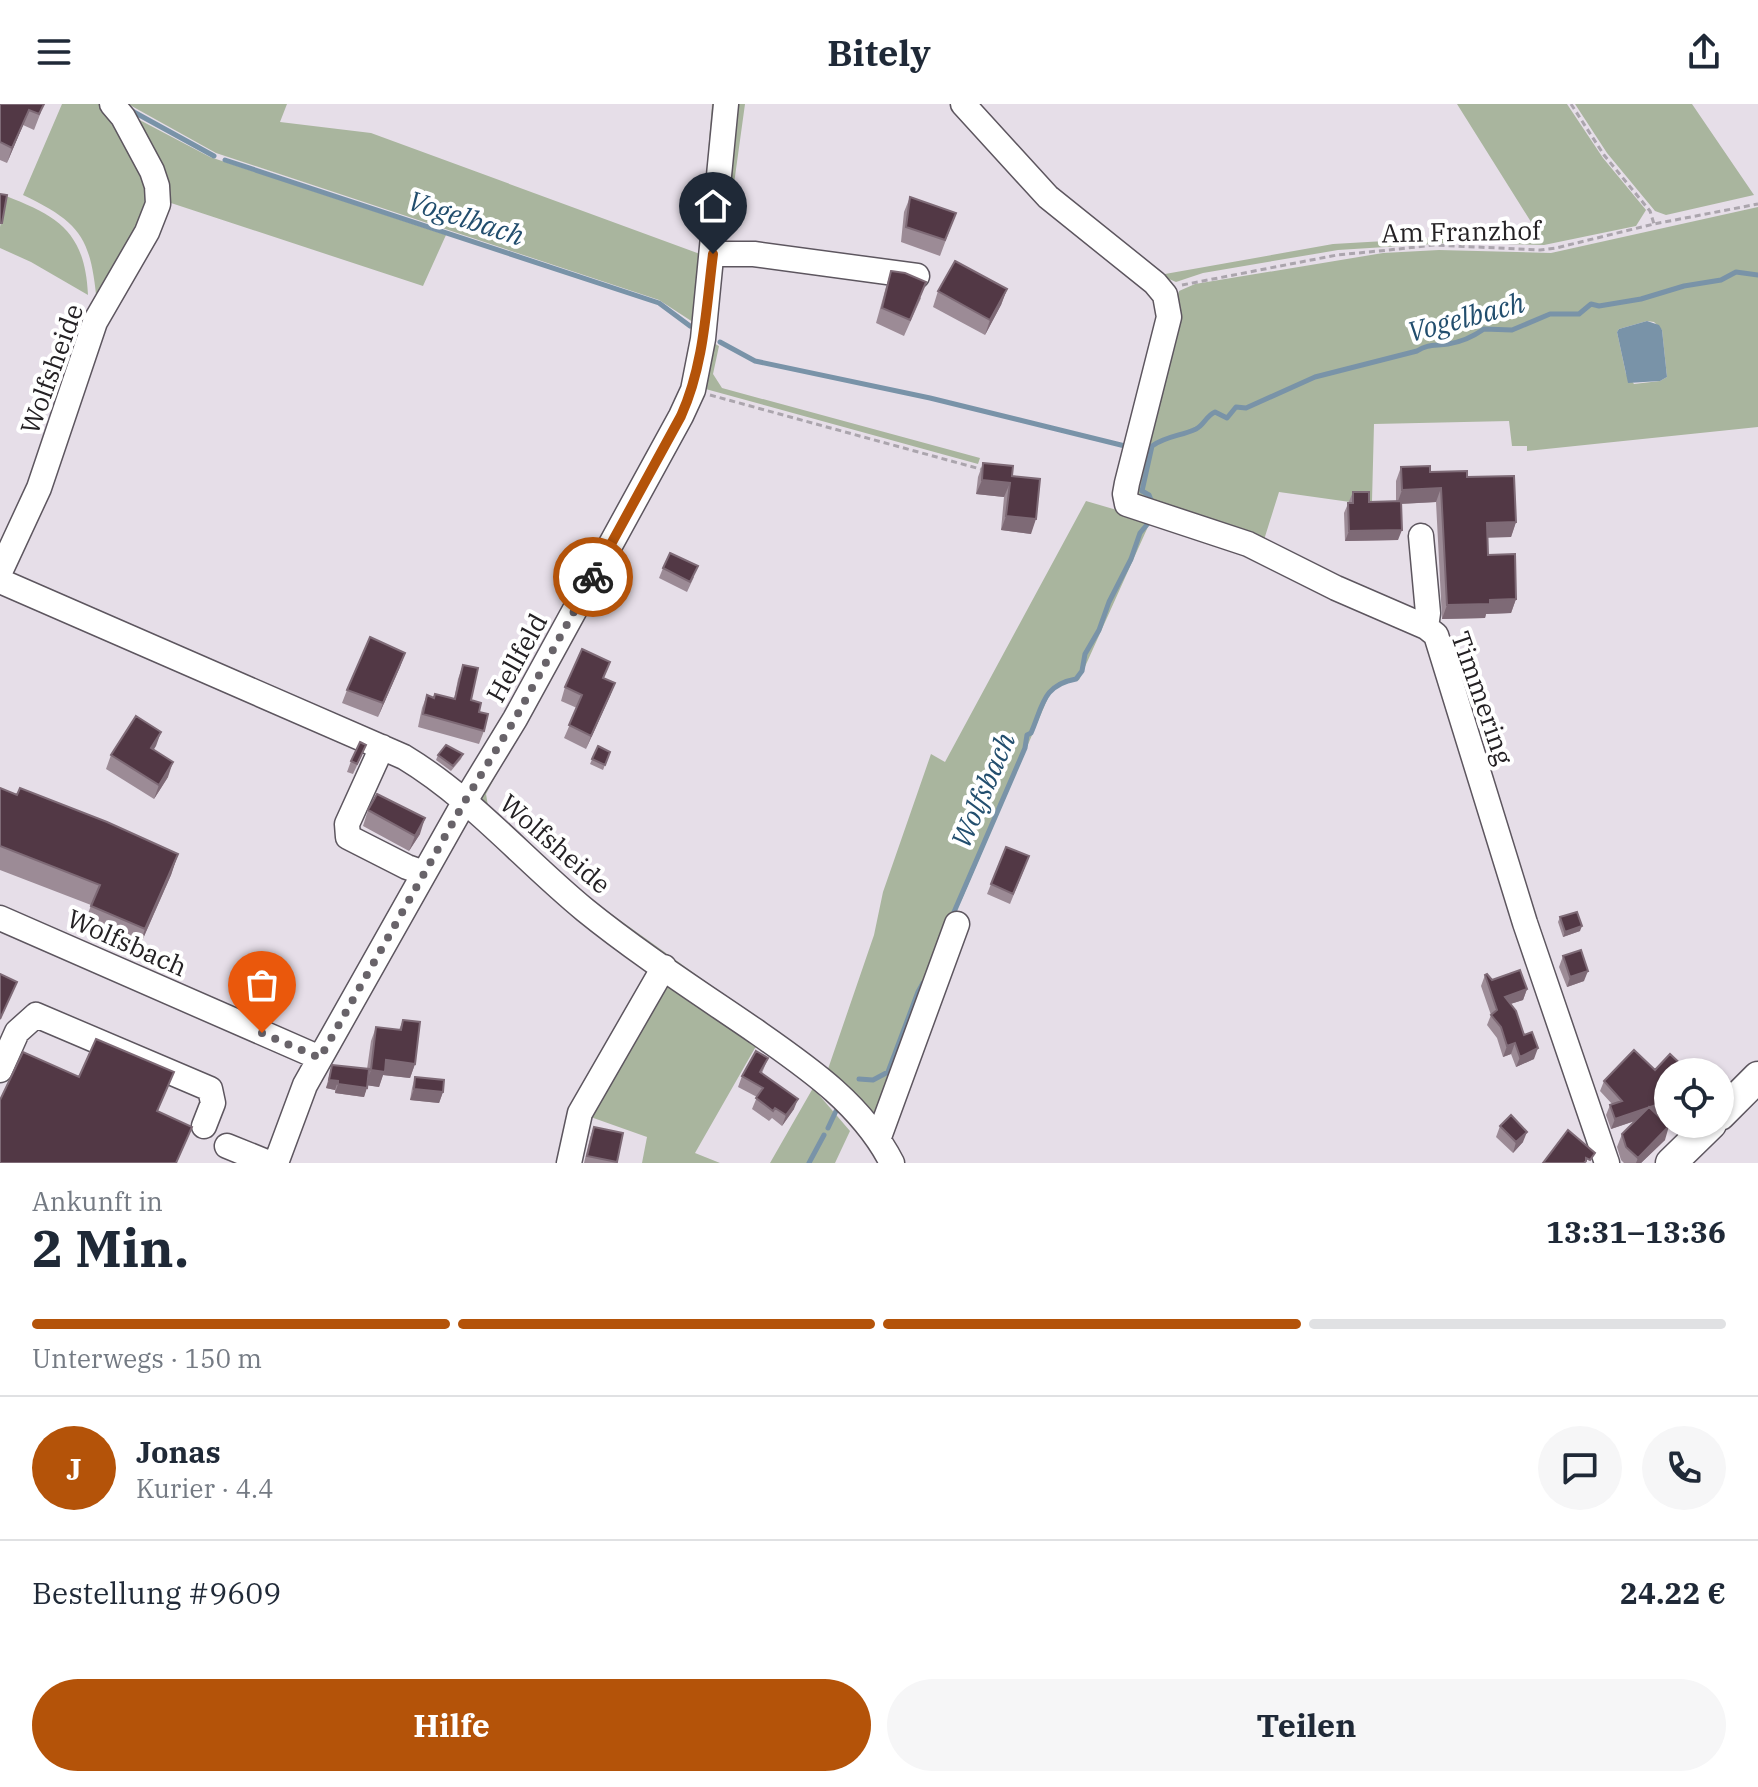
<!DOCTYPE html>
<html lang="de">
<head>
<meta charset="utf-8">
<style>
  body { margin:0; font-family:"IBM Plex Serif",serif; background:#f6f6f7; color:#1f2937; height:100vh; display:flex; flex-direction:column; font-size:30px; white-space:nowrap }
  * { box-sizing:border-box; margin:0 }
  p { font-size:26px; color:#747a83 }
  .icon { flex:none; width:44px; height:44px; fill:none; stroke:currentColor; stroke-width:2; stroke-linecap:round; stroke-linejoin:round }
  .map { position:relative; height:1059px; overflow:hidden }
  .panel { display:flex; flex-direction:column; background:#fff; flex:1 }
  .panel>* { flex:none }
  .fabs { position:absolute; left:1654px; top:954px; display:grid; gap:16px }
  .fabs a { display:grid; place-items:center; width:80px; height:80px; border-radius:50%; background:#fff; box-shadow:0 2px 6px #0004; font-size:40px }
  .pin { position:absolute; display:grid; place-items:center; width:68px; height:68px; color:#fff; margin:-82px -34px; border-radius:50% 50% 50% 0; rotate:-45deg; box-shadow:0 0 8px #0007 }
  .pin .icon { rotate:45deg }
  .courier { position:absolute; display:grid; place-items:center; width:80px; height:80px; margin:-40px; border:6px solid #b45309; border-radius:50%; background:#fff; color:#222; box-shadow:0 2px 10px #0007 }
  .summary em { font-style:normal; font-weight:800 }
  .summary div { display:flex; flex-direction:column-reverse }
  .summary { display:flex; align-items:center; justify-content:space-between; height:136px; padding:0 32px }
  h1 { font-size:52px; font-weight:800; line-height:60px }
  .bar { display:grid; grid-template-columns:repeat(4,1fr); gap:12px 8px; align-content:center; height:96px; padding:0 32px }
  .bar i { height:10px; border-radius:6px; background:#e0e1e3 }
  .bar .active { background:#b45309 }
  .bar p { grid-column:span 4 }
  .line { display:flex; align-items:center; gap:20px; padding:0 32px; border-top:2px solid #e0e1e3 }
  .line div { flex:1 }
  .round { display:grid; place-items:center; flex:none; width:84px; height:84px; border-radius:42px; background:#f6f6f7 }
  .button { display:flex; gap:16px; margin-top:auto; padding:16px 32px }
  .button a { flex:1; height:92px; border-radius:48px; background:#b45309; color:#fff; font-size:32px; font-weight:800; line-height:92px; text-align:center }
  .button a+a { background:#f6f6f7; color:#1f2937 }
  header { display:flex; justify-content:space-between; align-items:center; height:104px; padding:0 32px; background:#fff; font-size:36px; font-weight:800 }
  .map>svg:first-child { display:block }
  .green { fill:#a9b59e; fill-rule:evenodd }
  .water { fill:#7993a8 }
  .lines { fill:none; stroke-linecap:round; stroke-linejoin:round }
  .stream { stroke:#7993a8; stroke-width:5 }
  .minor-casing { stroke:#5d565f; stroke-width:27 }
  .major-casing { stroke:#5d565f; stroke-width:33 }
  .path { stroke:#aba5ad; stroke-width:3; stroke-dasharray:6 4; stroke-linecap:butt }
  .minor { stroke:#fff; stroke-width:24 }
  .major { stroke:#fff; stroke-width:30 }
  .wall { fill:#9c8b96 }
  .shaded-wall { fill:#7e6a76 }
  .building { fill:#523845; stroke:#7e6a76; stroke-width:2 }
  .done { stroke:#686369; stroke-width:8; stroke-dasharray:0 14.4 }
  .route { stroke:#b45309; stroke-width:10 }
  .labels { text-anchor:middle; stroke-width:8; stroke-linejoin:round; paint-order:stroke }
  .street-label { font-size:26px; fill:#242124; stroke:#fff }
  .water-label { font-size:28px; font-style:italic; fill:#224e6e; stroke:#fff }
</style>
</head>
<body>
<header><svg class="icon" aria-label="menu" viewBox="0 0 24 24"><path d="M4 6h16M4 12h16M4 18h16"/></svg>Bitely<svg class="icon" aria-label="share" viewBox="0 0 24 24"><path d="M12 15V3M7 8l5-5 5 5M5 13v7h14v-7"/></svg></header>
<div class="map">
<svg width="1758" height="1059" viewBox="0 0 1758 1059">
  <rect width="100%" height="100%" fill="#e6dee8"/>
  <path class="green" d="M62 0H101L109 8 153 86 143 118 97 200C91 135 82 119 23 91Z
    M128 0H287L280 18 371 29 700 150 712 0H721L699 222 659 196 216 49Z
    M732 0H745L725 145 722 143Z
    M1457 0H1567L1603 54 1646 106 1636 122 1544 141 1449 139 1338 146 1203 169 1176 178 1148 166 1165 170 1333 140 1437 134 1543 137Z
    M1575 0H1692L1754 91 1666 111 1655 107 1607 49Z
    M132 12 210 53 446 131 423 182 171 99 164 69Z
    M6 92C60 113 85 129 88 191L31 158 0 144V123Z
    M1758 103V323L1527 347V342H1512L1509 317 1374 320 1372 397 1350 398 1279 388 1263 439 1137 393 1132 373 1179 187 1195 180 1383 149 1439 146 1551 149ZM1647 217 1654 218 1662 226 1667 273 1660 277 1634 280 1626 270 1617 228 1619 225Z
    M708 236 719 242 713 270 722 284 980 354 978 360 702 284Z
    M1086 397 1151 416 1079 576 1053 582 962 795 945 823 878 1016 666 858 483 709 480 692 516 634 486 690 489 708 596 799 828 965 874 831 883 788 931 650 945 658Z
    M663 877 763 940 755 944 695 1049 720 1059H642L647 1033 585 1011Z
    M813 984 850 1027 835 1059H770Z"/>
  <path class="water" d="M1647 217 1659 221 1662 226 1667 273 1660 277 1628 279 1617 228 1619 225Z"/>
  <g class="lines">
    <path class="stream" d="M132 7 214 52
      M225 56 659 199 690 222
      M720 238 755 257 930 294 1125 342 1127 338
      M1153 401 1149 391 1142 387 1152 342C1166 332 1181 332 1196 325 1204 321 1206 312 1215 308L1227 314 1236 303 1246 304 1315 273 1417 247C1427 240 1436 242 1448 240 1462 238 1474 232 1484 225L1512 226 1550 210H1579L1591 200 1599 202 1641 195 1684 182 1721 176 1736 168 1758 171
      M951 815 1025 644 1027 631 1031 629C1043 601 1043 581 1076 575L1082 567 1085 550 1099 526 1109 498 1131 455 1140 429 1150 417
      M859 975 873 976 888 968 918 888 923 879
      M828 1024 836 1007
      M809 1059 824 1031"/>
    <defs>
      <path id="minor" d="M963 0 1048 93 1155 179 1165 191 1169 213 1127 379 1125 390 1127 400 1248 440 1336 484 1426 523 1436 531 1525 819 1607 1059
        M713 150H754L917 172
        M1421 432 1428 509 1426 523
        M0 468 39 384 95 218 147 128 158 100 157 82 152 67 123 13 112 0
        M0 477 404 653C472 694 524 756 585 806 638 849 697 887 754 926 807 963 862 1000 892 1059
        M382 643 347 720 348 733 407 763 424 769
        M0 814 320 954
        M0 966 17 928 36 911 210 985 213 999 204 1022
        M879 1033 957 820
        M227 1042 269 1059
        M276 1059 305 981 465 697 515 615 681 312 693 286 703 235 726 0
        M569 1059 580 1009 664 863"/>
      <path id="major" d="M1720 1011 1758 973
        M1671 1059 1711 1020"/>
    </defs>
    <use href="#minor" class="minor-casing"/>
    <use href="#major" class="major-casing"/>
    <path class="path" d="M1571 0 1604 51 1650 107 1654 120
      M1182 181 1337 151 1389 146 1434 141 1540 146 1556 144 1654 120 1758 100
      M710 291 984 366"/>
    <use href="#minor" class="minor"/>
    <use href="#major" class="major"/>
  </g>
  <path class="wall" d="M0 0 41 8 34 26 23 21 7 59 0 56Z
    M910 93 956 109 940 152 901 138 904 108Z
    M891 167 921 194 904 232 876 219 886 183Z
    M1007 185 1001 201 985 231 933 203 938 187Z
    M983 359 1012 372 1031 430 1001 426 1004 393 976 390 978 373Z
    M1401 363 1467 373 1516 418 1511 433H1488V451L1516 495 1511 509 1486 510 1485 514 1442 515 1436 398 1401 400 1398 436 1345 437 1344 409 1353 388 1369 398 1396 397V377Z
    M663 464 694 473 687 488 659 474Z
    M405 549 378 613 342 599 347 586Z
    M463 561 471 596 479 608 484 627 479 640 418 623 422 604 427 591 434 594 454 595 458 575Z
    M604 574 615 579 586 645 564 634 577 604 561 597 565 583Z
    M161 628 153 646 168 673 154 695 106 665 111 651Z
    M598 642 610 648 603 666 590 660Z
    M463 650 461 655 451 667 436 656 438 651Z
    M362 651 353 670 347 668 351 657Z
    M0 684 178 750 171 771 138 846 84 822 91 801 0 766Z
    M368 706 420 730 409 747 363 722Z
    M1025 763 1010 800 987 790 991 780Z
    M1560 813 1580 827 1563 833 1558 818Z
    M1563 852 1584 877 1567 883 1559 863Z
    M1485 871 1492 876 1527 885 1523 896 1510 900 1534 955 1516 963 1511 950 1503 953 1497 934 1487 921 1491 911 1481 882Z
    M403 916 415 960 410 974 383 971 379 983 367 981 364 993 335 989V986L326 984 332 961 367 965 371 937 376 923 399 926Z
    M768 954 762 969 794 1005 782 1022 772 1014 769 1017 752 1005 757 993 738 983 742 972Z
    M415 973 443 988 439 999 410 996 412 984Z
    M1604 977 1661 1008 1657 1010 1665 1036 1641 1059H1624L1621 1056 1617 1043 1622 1030 1635 1017 1611 1025 1606 1011 1610 1001 1612 1000 1600 987Z
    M1500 1022 1523 1038 1513 1049 1496 1033Z
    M594 1023 623 1029 617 1059H584L590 1034Z"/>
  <path class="shaded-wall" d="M29 6 23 21 7 59 12 44Z
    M1007 185 1001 201 985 231 990 216Z
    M982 376 1010 379 1004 393 976 390Z
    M1441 384 1436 398 1397 400 1402 386Z
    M1006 412 1036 415 1031 430 1001 426Z
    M1516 418 1511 433 1482 434 1487 419Z
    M1402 426 1398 436 1345 437 1349 427Z
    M1516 495 1511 509 1486 510 1485 514 1442 515 1447 501 1490 496Z
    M405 549 400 563 378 613 383 599Z
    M615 579 610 592 586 645 591 632Z
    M161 628 156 642 146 658 151 644Z
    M173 658 168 673 154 695 159 681Z
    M425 714 420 730 409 747 415 732Z
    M178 750 171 771 138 846 145 825Z
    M1582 822 1580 827 1563 833 1565 828Z
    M1588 867 1584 877 1567 883 1570 873Z
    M1527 885 1523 896 1501 903 1505 893Z
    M1515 939 1511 950 1503 953 1507 942Z
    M1538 944 1534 955 1516 963 1520 953Z
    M386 956 415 960 410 974 383 971 379 983 365 981 371 966Z
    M329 976 338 977 335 986 326 984Z
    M338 980 367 984 364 993 335 989Z
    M414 985 443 988 439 999 410 996Z
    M798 995 794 1005 782 1022 786 1011Z
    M1668 995V1001L1661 1008 1611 1025 1615 1015Z
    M1669 1022 1665 1036 1641 1059H1636L1638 1054Z
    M1527 1028 1523 1038 1513 1049 1516 1038Z"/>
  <path class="building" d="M0 0H44L39 10 29 6 12 44 0 38Z
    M0 90 7 91 2 119H0Z
    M910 93 956 109 945 136 906 123Z
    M955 157 1007 185 990 216 938 187Z
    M891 167 905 169 926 178 910 216 882 204Z
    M983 359 1013 362 1012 372 1040 375 1036 415 1006 412 1010 379 982 376Z
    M1430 362V368L1467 367V373L1514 372 1516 418 1487 419 1488 451 1515 450 1516 495 1490 496V500L1447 501 1441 384 1402 386 1401 363Z
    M1353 388H1369V398L1401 397 1402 426 1349 427 1348 399H1353Z
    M670 449 698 462 690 478 663 464Z
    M370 533 405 549 383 599 347 586Z
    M582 545 610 558 603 574 615 579 591 632 569 621 582 591 565 583Z
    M463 561 478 564 471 596 481 599 479 608 488 610 484 627 423 610 427 591 434 594 435 590 455 595Z
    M136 612 161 628 151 644 173 658 159 681 111 651Z
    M360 638 366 641 357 660 351 657Z
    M446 641 463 650 453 662 438 651Z
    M598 642 610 648 605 661 592 655Z
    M0 684 17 691 20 684 107 718 178 750 145 825 91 802 100 781 0 742Z
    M377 690 425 714 415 732 368 706Z
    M1006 743 1029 752 1013 790 991 780Z
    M1577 808 1582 822 1565 828 1560 813Z
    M1581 846 1588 867 1570 873 1563 852Z
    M1520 866 1527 885 1505 893 1516 907 1524 931 1532 928 1538 944 1520 953 1515 939 1507 942 1501 923 1491 911 1497 906 1485 871 1487 870 1492 876Z
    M0 870 17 878 0 915Z
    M403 916 420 918 415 960 386 956 385 968 371 966 376 923 401 926Z
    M96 935 174 968 157 1007 192 1023 176 1059H0V996L23 948 79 973Z
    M1634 946 1655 966 1670 950 1689 968H1668V995L1665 998 1615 1015 1610 1001 1622 997 1604 977Z
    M756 947 768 954 760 968 798 995 786 1011 775 1004 773 1007 756 994 763 984 742 972Z
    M332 961 369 965 367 984 338 980V977L329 976Z
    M415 973 444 976 443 988 414 985Z
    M1649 1003 1669 1022 1638 1054 1626 1043 1622 1030Z
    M1511 1011 1527 1028 1516 1038 1500 1022Z
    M594 1023 623 1029 617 1058 587 1052Z
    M1568 1026 1595 1049 1590 1056 1586 1054V1057L1584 1059H1543Z"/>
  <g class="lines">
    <path class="done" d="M262 929 320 954 465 697 515 615 593 473"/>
    <path class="route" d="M593 473 681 312C704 261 706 205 713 150"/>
  </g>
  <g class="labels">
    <g class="street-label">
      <text transform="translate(1461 128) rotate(-1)" y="9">Am Franzhof</text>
      <text transform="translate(52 265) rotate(-70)" y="9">Wolfsheide</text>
      <text transform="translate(517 554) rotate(-61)" y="9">Hellfeld</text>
      <text transform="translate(1482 594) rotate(71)" y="9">Timmering</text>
      <text transform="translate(555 740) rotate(41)" y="9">Wolfsheide</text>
      <text transform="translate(127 839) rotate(24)" y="9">Wolfsbach</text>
    </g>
    <g class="water-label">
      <text transform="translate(466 114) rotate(18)" y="10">Vogelbach</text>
      <text transform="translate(1466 213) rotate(-15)" y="10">Vogelbach</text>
      <text transform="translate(983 686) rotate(-67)" y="10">Wolfsbach</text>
    </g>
  </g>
</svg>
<div class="fabs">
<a><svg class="icon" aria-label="locate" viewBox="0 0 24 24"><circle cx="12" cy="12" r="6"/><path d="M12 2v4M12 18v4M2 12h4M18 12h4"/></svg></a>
</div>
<div class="pin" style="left:262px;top:929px;background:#ea580c"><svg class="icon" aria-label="bag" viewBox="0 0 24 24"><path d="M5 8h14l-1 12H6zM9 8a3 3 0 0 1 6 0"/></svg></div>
<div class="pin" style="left:713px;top:150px;background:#1f2937"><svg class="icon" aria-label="home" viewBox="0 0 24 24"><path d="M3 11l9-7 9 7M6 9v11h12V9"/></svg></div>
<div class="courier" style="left:593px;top:473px"><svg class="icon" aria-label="bike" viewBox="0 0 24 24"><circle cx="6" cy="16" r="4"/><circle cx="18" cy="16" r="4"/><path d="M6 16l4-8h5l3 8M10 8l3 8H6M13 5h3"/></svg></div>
</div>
<section class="panel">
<div class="summary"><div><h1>2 Min.</h1><p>Ankunft in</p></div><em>13:31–13:36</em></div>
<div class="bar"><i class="active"></i><i class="active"></i><i class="active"></i><i></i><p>Unterwegs · 150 m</p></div>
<div class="line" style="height:144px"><b class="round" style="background:#b45309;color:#fff">J</b><div><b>Jonas</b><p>Kurier · 4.4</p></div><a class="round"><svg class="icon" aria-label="chat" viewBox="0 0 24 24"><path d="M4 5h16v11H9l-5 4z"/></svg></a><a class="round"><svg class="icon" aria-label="phone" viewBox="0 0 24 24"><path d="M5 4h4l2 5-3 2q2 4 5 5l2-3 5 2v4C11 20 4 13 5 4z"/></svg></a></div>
<div class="line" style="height:104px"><div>Bestellung #9609</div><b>24.22 €</b></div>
<div class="button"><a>Hilfe</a><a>Teilen</a></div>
</section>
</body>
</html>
